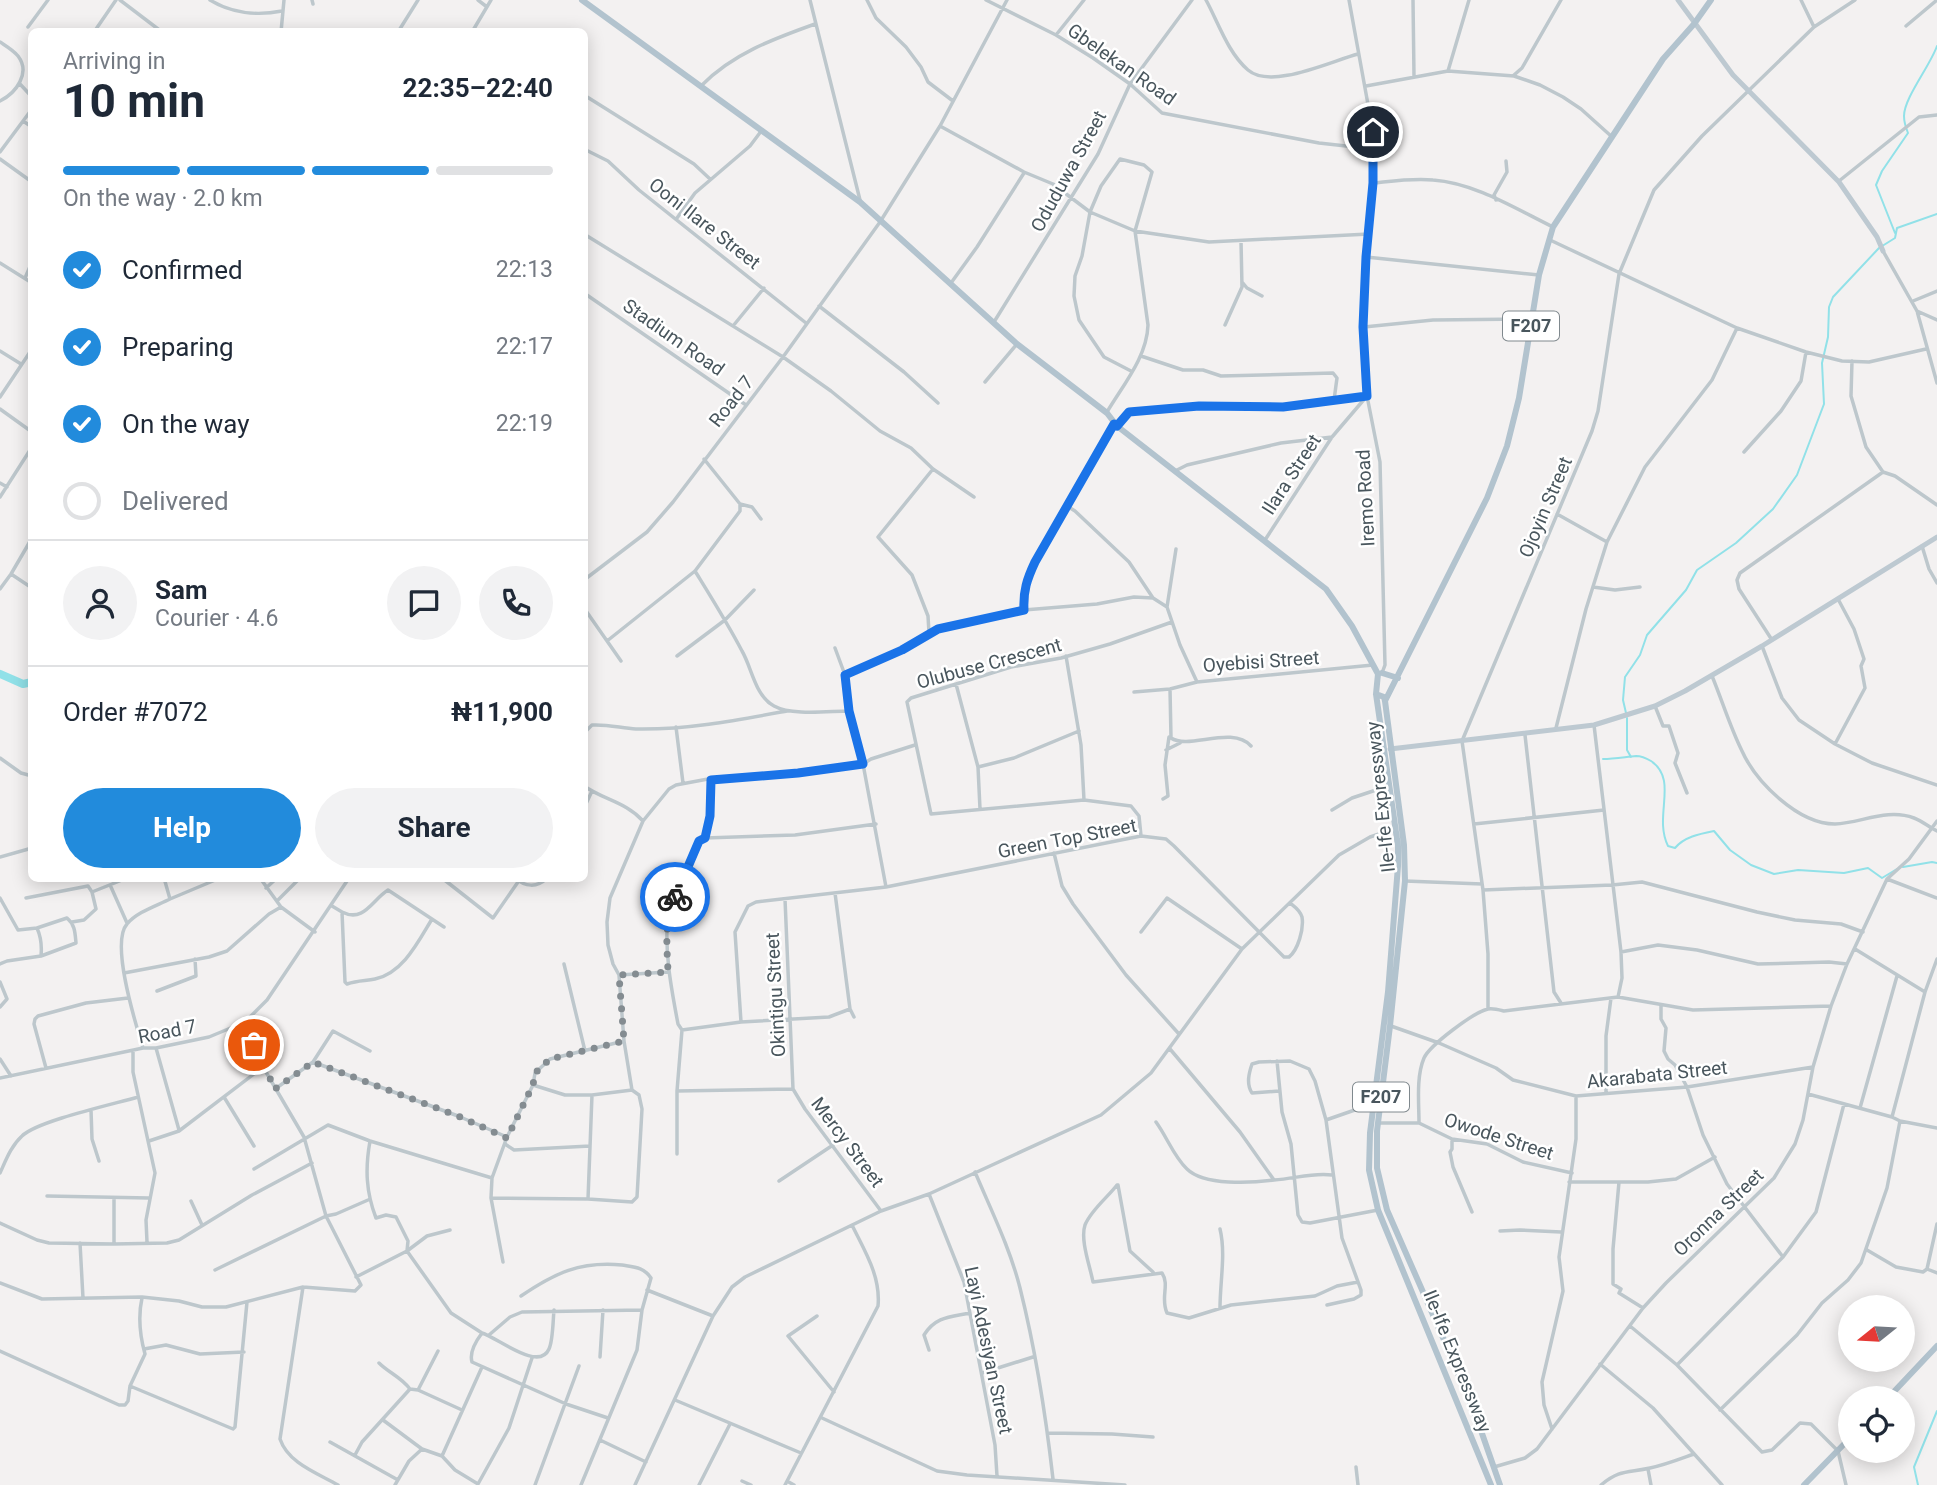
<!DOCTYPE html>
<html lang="en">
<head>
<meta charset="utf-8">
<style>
  body { margin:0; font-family:Roboto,sans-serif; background:#f2f2f3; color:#1f2937; height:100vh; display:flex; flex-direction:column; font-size:26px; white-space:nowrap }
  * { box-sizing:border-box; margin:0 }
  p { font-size:23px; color:#747a83 }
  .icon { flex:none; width:38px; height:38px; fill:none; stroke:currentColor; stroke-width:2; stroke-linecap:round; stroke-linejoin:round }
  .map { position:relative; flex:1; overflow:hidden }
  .panel { position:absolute; left:28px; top:28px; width:560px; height:854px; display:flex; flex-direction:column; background:#fff; border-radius:10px; box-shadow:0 4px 18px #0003 }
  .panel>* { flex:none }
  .needle { width:46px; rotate:252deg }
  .fabs { position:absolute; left:1838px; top:1295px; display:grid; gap:14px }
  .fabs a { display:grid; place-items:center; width:77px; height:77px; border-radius:50%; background:#fff; box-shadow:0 4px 18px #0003; font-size:35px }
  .pin { position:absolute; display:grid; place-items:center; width:60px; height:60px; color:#fff; margin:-30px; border:4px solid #fff; border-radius:50%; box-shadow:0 2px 7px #0007 }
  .courier { position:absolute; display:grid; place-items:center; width:70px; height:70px; margin:-35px; border:5px solid #1a73e8; border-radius:50%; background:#fff; color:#222; box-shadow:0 2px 9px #0007 }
  .headline em { font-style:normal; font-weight:700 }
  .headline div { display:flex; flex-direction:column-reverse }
  .headline { display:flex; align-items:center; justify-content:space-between; height:119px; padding:0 35px }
  h1 { font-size:46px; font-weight:700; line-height:52px }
  .bar { display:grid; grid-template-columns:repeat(4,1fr); gap:10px 7px; align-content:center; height:84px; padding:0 35px }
  .bar i { height:9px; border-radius:5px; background:#e0e1e3 }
  .bar .on { background:#228bdc }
  .bar p { grid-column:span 4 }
  .line { display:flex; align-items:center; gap:18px; padding:0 35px; border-top:2px solid #e0e1e3 }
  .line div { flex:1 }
  .round { display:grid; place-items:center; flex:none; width:74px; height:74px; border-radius:37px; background:#f2f2f3 }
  ol { padding:0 35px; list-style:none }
  li { display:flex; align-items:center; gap:21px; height:77px }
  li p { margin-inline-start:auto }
  li .icon { padding:7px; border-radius:50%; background:#228bdc; color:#fff; stroke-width:4 }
  li:last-child { color:#747a83 }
  li i { width:38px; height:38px; border:4px solid #e0e1e3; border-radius:50% }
  .button { display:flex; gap:14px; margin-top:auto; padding:14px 35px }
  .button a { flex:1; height:80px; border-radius:42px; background:#228bdc; color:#fff; font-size:28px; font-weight:700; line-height:80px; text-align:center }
  .button a+a { background:#f2f2f3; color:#1f2937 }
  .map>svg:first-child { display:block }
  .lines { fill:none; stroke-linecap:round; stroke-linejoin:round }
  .stream { stroke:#91e1e8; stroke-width:2 }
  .river { stroke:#91e1e8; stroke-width:8 }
  .street { stroke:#bdc7cc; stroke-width:3.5 }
  .secondary { stroke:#bdc9d1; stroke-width:5 }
  .primary { stroke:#b2c3ce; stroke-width:6 }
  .done { stroke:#848c91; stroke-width:7; stroke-dasharray:0 12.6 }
  .route { stroke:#1a73e8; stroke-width:9 }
  .labels { text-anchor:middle; stroke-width:5; stroke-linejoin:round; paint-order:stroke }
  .shield { fill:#fff; stroke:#80898e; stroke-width:2 }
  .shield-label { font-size:18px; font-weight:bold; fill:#49565d }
  .street-label { font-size:19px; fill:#49565d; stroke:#fff }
</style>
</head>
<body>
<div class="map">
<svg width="1937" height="1485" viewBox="0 0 1937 1485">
  <rect width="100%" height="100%" fill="#f3f1f1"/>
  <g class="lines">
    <path class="stream" d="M1895 233 1876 185 1882 171 1908 133C1906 128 1904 121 1904 116 1904 98 1930 66 1937 46
      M1626 713 1623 700 1625 677 1640 655 1647 635 1686 590 1697 570 1736 543 1773 509 1797 475 1824 404 1822 363 1828 337 1829 307 1833 297 1879 248 1895 238 1897 228 1937 214
      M1627 718V750L1631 757
      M1603 759C1614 759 1625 757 1636 756 1641 756 1646 758 1651 761 1679 780 1653 816 1668 846L1675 848C1684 837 1699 834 1714 831L1730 850 1751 865 1774 874 1798 870 1844 873 1868 868 1882 878 1897 869
      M1903 867 1932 862 1937 863
      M1918 1485 1914 1467 1937 1411"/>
    <path class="river" d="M0 674 23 684 32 682"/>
    <path class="street" d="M120 0 162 32
      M210 0C231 13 257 16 282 11
      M312 0 313 4
      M478 0 487 7
      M810 0 860 200
      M867 0 876 18 906 47 921 67 928 82 953 101
      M986 0 1056 35 1093 58 1130 84 1162 113 1319 143 1373 149
      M1206 0C1218 22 1228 53 1248 70 1271 90 1331 61 1358 54
      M1349 0 1373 132V183L1366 257 1363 327 1367 396 1380 462 1385 665 1382 673
      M1413 0 1414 76
      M1801 0 1814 27
      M1906 26 1937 0
      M28 27 48 0
      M94 32 116 0
      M281 32 284 0
      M398 32 418 0
      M472 32 491 0
      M1056 35 1084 0
      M0 42C6 46 13 50 18 56 31 73 16 93 0 101
      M1448 71 1469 0
      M1514 75 1522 68 1561 0
      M20 84 32 97
      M701 86C732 54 773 39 815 24
      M1366 86 1448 71 1514 76 1540 85 1563 97 1581 109 1611 136
      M584 95 694 164 710 179
      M23 121 32 127
      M940 126 1024 172 1053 184 1090 212 1135 231 1209 242 1369 234
      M584 149 608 161 639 190 806 323
      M0 152 32 109
      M0 159 32 182
      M1839 181 1919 117 1937 115
      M1373 183C1393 181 1413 178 1433 180 1475 183 1516 209 1553 227
      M1496 200 1494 195 1507 172 1506 161
      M677 218 695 193 750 146 762 130
      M584 234 783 357 831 391 880 431 911 448 933 469 974 497
      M1550 240 1737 328 1806 352 1842 361 1869 362 1926 349
      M1883 251 1917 311 1937 383
      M1366 257 1539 275
      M0 263 32 283
      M25 278 32 262
      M1242 282 1247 288 1262 296
      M951 283 977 247 1024 173
      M584 293 746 405
      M1913 301 1937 291
      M819 306 904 372 938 403
      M1917 311 1937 320
      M994 322 1098 154 1130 84 1192 0
      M1225 325 1242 287 1241 241
      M733 326 764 288
      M1364 327 1433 320 1531 319
      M0 351 21 364
      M1141 356 1183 370H1203L1221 376 1333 373 1337 378 1334 400
      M1852 361 1851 396 1866 447 1883 472
      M985 382 1017 344
      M0 397 32 349
      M0 409 32 432
      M1107 412C1123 385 1147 357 1148 325L1135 231 1152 172 1144 165 1120 159 1101 186 1090 212 1082 256 1075 276 1074 296 1079 320 1104 357 1131 371
      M1117 426 1125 415 1136 410 1199 406 1283 407 1367 396 1332 437 1265 540
      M1744 452 1781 411 1801 381 1806 352
      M1175 471 1187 465 1281 443 1332 437
      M0 483 7 487
      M0 497 32 447
      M740 504 752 507 761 519
      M1067 506 1075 511 1129 562 1153 598
      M1557 514 1607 542
      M1922 546 1929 569 1937 583
      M695 571C711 597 728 624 742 651 752 668 755 696 774 706 792 716 829 711 849 711
      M11 574 32 588
      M584 580 647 532 673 502 783 357 880 222 940 126 1007 0
      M1593 587 1615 590 1640 587
      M0 589 11 574 32 538
      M1167 607 1176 549
      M584 608 621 661
      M1024 610 1023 593 1026 581 1114 424
      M929 633 928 616 912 575 878 537 933 469
      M30 638 32 635
      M1772 640 1739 589 1737 580 1740 573 1883 472 1895 476 1937 505
      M607 641 695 571 740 511V504L704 459
      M1762 646 1782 698 1799 720 1835 744 1872 763 1937 785
      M835 648 845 675 849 711 863 764 886 887
      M677 656 725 620 754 590
      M1066 656 1081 745 1084 800
      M845 675 902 650 938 630 1024 610 1097 604 1134 597 1153 598 1167 607 1180 645 1197 682 1373 665
      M1712 676C1722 700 1730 727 1742 751 1756 782 1798 824 1835 824 1861 823 1887 808 1914 818 1922 821 1929 827 1937 831
      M956 684 978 767 980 809
      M1170 689 1171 738C1189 750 1232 725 1251 746
      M1134 692 1170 689 1197 682
      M1655 706 1663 726H1669L1678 753 1675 763 1687 793
      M1594 725 1621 952 1622 978 1618 997
      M676 727 683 783
      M1556 728 1586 609 1607 542 1645 467 1712 380 1737 328
      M584 733 592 725C607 724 621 728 636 729 686 730 738 720 787 711
      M1525 735 1554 992 1561 1003
      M1835 744 1865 688 1861 666 1864 659 1854 629 1838 599
      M1166 750 1180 743
      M0 758 21 773 32 776
      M978 767 1014 758 1079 731
      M584 786C604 800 626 802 643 821
      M1163 799 1168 796 1165 765 1169 737
      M584 808 592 791
      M1332 810 1352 798 1388 786
      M1474 824 1604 810
      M1141 836 1139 816 1131 806 1084 800 931 814 907 702 911 698 1011 667 1061 658 1110 644 1172 622
      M705 838 710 816 711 780
      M1054 853 1062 886 1073 904 1126 975 1179 1034
      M0 857 32 848
      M260 878 281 907 315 932
      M442 878 493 918 518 882
      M515 878C525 887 537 888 547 878
      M1887 879 1937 898
      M1405 881 1482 884
      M111 887 127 923
      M266 888 277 878
      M1483 890 1612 885 1642 882 1757 912 1795 920 1841 924 1863 932
      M835 893 850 1009 854 1017
      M0 898 18 930 37 928C41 937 42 946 41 956L7 961 0 964
      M26 898 88 886 92 892 127 878
      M170 899 220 878
      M785 899 793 1089 805 1109 881 1211
      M278 900 300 878
      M332 906 342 912 345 982 347 984C358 980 365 981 375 979 403 973 418 942 432 919
      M342 912C364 923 372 900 388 890L444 927
      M72 922 84 920 96 909 92 892
      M37 928 67 918C75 925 75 932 76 943L41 956
      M1141 932 1167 898 1242 949
      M1855 949 1925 992
      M1621 952 1658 945 1697 950 1758 964 1829 962 1847 964
      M564 964 585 1051
      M124 973 209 957 227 951 269 914 281 907
      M619 975 668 972
      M0 982 7 999 0 1007
      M157 991 196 976 195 959
      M1661 1005V1019L1666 1028 1664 1051 1668 1059 1675 1065 1687 1087 1703 1135 1727 1184 1783 1257
      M1488 1009V954L1483 890 1462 741 1592 431 1598 411 1619 274 1654 190 1702 136 1814 27 1855 0
      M741 1022 735 932 748 906 756 902 886 887 1141 836 1166 839 1174 846 1284 957H1289C1298 950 1304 929 1302 917 1300 910 1295 907 1290 903
      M1391 1026 1439 1043 1496 1068 1513 1080 1576 1096 1687 1087 1813 1067
      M682 1030 741 1022 829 1017 850 1009
      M143 1048C136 1025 110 943 127 924 137 912 156 906 170 899L164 878
      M156 1048 179 1130
      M1170 1049 1240 1132 1274 1180C1294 1179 1313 1172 1332 1175
      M133 1052V1072L155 1173 146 1220 147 1242
      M0 1059 11 1076
      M1277 1061 1282 1112 1291 1144 1298 1215 1302 1222 1310 1223 1378 1210
      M313 1062 458 1116 507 1137
      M46 1068 34 1024 35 1019 38 1016 86 1003 128 998
      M0 1078 143 1048H156L209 1037 245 1022 267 1000 349 878
      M275 1089 313 1062 333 1031 370 1051
      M632 1090 624 1041 619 975 613 964 608 945 607 922 610 898 643 821 669 789 676 785 708 779 817 771 863 764 871 759 915 745
      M677 1091 793 1089
      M1279 1091 1252 1093C1246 1084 1249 1073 1252 1064L1259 1062 1290 1061 1309 1069 1315 1081 1326 1120 1342 1238 1361 1290V1295L1354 1299 1327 1305
      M1606 1093V1036L1611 998
      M1808 1094 1892 1117 1900 1121 1937 1128
      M224 1097 254 1146
      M1860 1108 1897 976
      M91 1110 92 1139 99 1161
      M1892 1117 1925 992 1937 959
      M1326 1120 1372 1104
      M1156 1122C1167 1137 1174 1157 1187 1169 1204 1186 1252 1183 1274 1180
      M1378 1123H1419L1452 1139 1487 1144 1523 1162 1572 1173
      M1419 1123C1419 1103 1416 1077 1424 1058 1430 1045 1474 1012 1488 1009 1493 1008 1500 1010 1504 1011L1618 997 1693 1010 1831 1006
      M1452 1139V1149L1450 1152 1453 1167 1472 1212
      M149 1141 179 1131 263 1067
      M370 1141C365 1169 366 1192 376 1218L386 1215 396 1217 408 1241 407 1251 451 1313 482 1333
      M505 1144 514 1150 590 1146
      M677 1154V1091L682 1030 678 1024C671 987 664 951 668 913L699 841 705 838 795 835 876 824
      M254 1169 328 1125 370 1141 492 1178
      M975 1172C991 1210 1010 1248 1020 1288 1035 1348 1046 1417 1053 1479
      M0 1173C6 1160 11 1146 22 1136 37 1121 114 1104 138 1097
      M779 1181 833 1145
      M1569 1182H1648L1676 1179 1715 1157
      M1619 1182 1613 1249V1284L1621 1289 1619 1293 1643 1308
      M1117 1185C1108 1197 1091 1210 1085 1225 1080 1240 1090 1266 1093 1282L1162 1273C1170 1285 1160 1298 1167 1313L1189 1318 1231 1305 1315 1296 1337 1286 1358 1282
      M1118 1185 1130 1251 1153 1272
      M929 1194 964 1282 995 1445 997 1476
      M47 1196 149 1198
      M114 1198V1244
      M491 1198 588 1199 632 1202 637 1197 642 1109 639 1095 632 1090 592 1095H565L533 1085
      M588 1199 592 1095
      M191 1201 202 1225
      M0 1223 37 1240 49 1243 114 1244 167 1243 179 1240 252 1195 312 1163
      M1500 1231 1520 1230 1561 1232
      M80 1243 83 1298
      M1867 1250 1896 1267 1923 1272 1927 1269 1937 1224
      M503 1262 491 1198 492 1178 507 1137 533 1085 535 1073 550 1059 624 1041
      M1927 1269 1937 1273
      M215 1270 326 1216 336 1214 368 1200
      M356 1277 407 1251 427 1236 450 1230
      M0 1283 42 1299 142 1297 179 1301 202 1307H226L303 1287 355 1291 361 1285 326 1216 304 1137 263 1067 245 1022
      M303 1287 280 1439C288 1463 317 1473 338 1485
      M647 1290 713 1316
      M521 1296C555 1273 580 1261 622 1265 634 1267 644 1267 651 1278L642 1310 637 1350 581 1485
      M1220 1308C1220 1281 1226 1254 1220 1229
      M554 1310C553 1320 553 1341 549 1349 539 1372 498 1338 482 1333 476 1341 469 1352 472 1362L566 1404 608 1418
      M817 1316 788 1336 834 1392
      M1630 1326 1677 1365 1762 1452 1772 1450 1800 1423 1811 1424 1838 1451 1846 1485
      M489 1335 510 1317 522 1312 642 1310
      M144 1349 166 1345 200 1354 244 1352
      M929 1350 924 1335C936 1316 951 1317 970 1313
      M0 1351 119 1405H125L128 1401 130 1386 145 1354C140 1336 138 1316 142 1298
      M600 1357 603 1310
      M379 1363C389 1373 401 1377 410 1389
      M1600 1364 1653 1408 1722 1485
      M1677 1365 1783 1257 1816 1212 1844 1104
      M982 1373 1033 1357
      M130 1386 233 1429 235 1427 247 1302
      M418 1390 438 1351
      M675 1400 801 1453
      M1720 1410 1797 1335 1822 1303 1848 1280 1861 1263 1887 1188 1900 1121
      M822 1418 937 1471 967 1475 1125 1485
      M383 1420 422 1449 442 1456 455 1470 478 1484 509 1428 532 1358
      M1552 1429 1544 1405 1542 1382 1563 1291 1559 1257 1576 1139V1096
      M1048 1433 1112 1434 1153 1437
      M600 1440 646 1462
      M330 1442 398 1480
      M355 1455 362 1442 410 1389 418 1390 462 1410
      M442 1456 482 1367
      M1356 1467 1358 1485
      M1494 1467 1525 1458 1537 1449 1643 1308 1666 1283 1774 1178 1795 1144 1803 1120 1813 1067 1831 1006 1847 964 1887 879 1909 859 1937 821
      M1648 1469 1651 1485
      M742 1481 751 1485
      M787 1481 794 1485
      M395 1485 409 1461 422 1449
      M535 1485 579 1366
      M635 1485 713 1316 732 1287 745 1277 881 1211 929 1194 1101 1115 1151 1073 1242 949 1339 855 1370 837 1394 829
      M699 1485 730 1424
      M785 1485 878 1306C881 1276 864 1250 852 1225
      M1601 1485C1620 1469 1628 1473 1650 1468 1665 1465 1680 1459 1694 1454"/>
    <path class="secondary" d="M1678 0 1733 75 1839 182 1877 237 1883 251
      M1390 749 1594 725 1655 706 1685 691 1762 646 1937 537"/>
    <path class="primary" d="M582 0 860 202 1017 344 1107 413 1117 426 1326 589 1352 626 1378 674 1376 694 1398 846V866L1388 992 1370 1133 1369 1170 1378 1210 1491 1485
      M1382 673 1398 678
      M1376 694 1384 697 1385 701 1404 845 1405 881 1390 1026 1377 1131V1168L1387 1210 1448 1349 1478 1422 1500 1485
      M1385 701 1487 498 1507 446 1519 398 1539 275 1553 227 1663 59 1694 24 1711 0
      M1888 1398 1937 1346
      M1804 1485 1850 1438"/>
  </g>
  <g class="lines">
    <path class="done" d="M254 1045 275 1089 313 1062 458 1116 507 1138 533 1085 535 1073 550 1059 624 1041 619 975 668 972C667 945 664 922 675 897"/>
    <path class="route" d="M675 897 699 841 705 838 710 816 711 780 798 773 863 764 849 711 845 675 902 650 938 629 1024 610C1023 591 1027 579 1035 562L1114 424 1117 426 1129 412 1199 406 1283 407 1367 396 1363 327 1366 257 1373 183V132"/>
  </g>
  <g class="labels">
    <g class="shield">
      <rect x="1503" y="311.5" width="56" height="29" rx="5"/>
      <rect x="1353" y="1082.5" width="56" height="29" rx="5"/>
    </g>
    <g class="shield-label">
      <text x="1531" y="332">F207</text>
      <text x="1381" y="1103">F207</text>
    </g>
    <g class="street-label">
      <text transform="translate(1122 64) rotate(35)" y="7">Gbelekan Road</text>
      <text transform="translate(1068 171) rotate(-61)" y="7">Oduduwa Street</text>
      <text transform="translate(705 223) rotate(38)" y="7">Ooni Ilare Street</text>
      <text transform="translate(674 337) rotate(35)" y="7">Stadium Road</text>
      <text transform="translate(731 401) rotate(-52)" y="7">Road 7</text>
      <text transform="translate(1291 474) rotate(-57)" y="7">Ilara Street</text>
      <text transform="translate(1365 498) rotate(-93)" y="7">Iremo Road</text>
      <text transform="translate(1545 507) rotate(-67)" y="7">Ojoyin Street</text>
      <text transform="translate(1261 661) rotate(-4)" y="7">Oyebisi Street</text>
      <text transform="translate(989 663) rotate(-15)" y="7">Olubuse Crescent</text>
      <text transform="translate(1380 797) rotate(-96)" y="7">Ile-Ife Expressway</text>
      <text transform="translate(1067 838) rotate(-11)" y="7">Green Top Street</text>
      <text transform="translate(775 995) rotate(-93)" y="7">Okintigu Street</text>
      <text transform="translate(167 1031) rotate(-11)" y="7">Road 7</text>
      <text transform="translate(1657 1074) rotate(-6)" y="7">Akarabata Street</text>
      <text transform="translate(1499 1136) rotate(18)" y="7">Owode Street</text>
      <text transform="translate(848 1142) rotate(53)" y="7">Mercy Street</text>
      <text transform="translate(1718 1212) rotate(-44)" y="7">Oronna Street</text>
      <text transform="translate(989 1350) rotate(78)" y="7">Layi Adesiyan Street</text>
      <text transform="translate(1458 1361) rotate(68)" y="7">Ile-Ife Expressway</text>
    </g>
  </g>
</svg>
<div class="fabs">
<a><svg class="needle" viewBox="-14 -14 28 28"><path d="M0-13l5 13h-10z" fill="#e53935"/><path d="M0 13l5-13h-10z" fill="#747a83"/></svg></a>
<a><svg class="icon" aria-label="locate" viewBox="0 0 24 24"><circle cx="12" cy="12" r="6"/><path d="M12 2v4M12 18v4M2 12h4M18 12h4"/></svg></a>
</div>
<div class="pin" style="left:254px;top:1045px;background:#ea580c"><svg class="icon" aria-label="bag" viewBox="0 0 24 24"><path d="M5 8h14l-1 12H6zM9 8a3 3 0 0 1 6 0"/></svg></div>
<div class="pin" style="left:1373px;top:132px;background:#1f2937"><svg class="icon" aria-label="home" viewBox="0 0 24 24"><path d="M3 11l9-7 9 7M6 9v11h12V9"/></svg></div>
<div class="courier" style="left:675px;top:897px"><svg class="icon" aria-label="bike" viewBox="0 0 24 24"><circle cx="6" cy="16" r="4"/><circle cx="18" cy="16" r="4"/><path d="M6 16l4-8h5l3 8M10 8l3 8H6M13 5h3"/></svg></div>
<section class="panel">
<div class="headline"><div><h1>10 min</h1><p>Arriving in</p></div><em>22:35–22:40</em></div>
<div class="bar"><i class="on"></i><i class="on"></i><i class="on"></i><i></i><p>On the way · 2.0 km</p></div>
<ol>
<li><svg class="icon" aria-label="check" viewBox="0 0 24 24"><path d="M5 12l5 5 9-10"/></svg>Confirmed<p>22:13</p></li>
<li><svg class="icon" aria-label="check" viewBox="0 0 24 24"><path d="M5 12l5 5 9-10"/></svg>Preparing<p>22:17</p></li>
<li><svg class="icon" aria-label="check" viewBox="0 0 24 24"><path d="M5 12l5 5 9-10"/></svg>On the way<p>22:19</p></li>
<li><i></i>Delivered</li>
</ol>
<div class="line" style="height:126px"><a class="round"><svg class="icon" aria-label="person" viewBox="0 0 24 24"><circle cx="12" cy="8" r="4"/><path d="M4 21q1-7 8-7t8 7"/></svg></a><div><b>Sam</b><p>Courier · 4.6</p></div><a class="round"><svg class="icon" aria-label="chat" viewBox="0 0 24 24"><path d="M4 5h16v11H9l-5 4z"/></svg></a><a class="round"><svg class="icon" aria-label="phone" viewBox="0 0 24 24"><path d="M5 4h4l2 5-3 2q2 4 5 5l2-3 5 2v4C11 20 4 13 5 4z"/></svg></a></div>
<div class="line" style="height:91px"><div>Order #7072</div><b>₦11,900</b></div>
<div class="button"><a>Help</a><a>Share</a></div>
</section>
</div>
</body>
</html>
